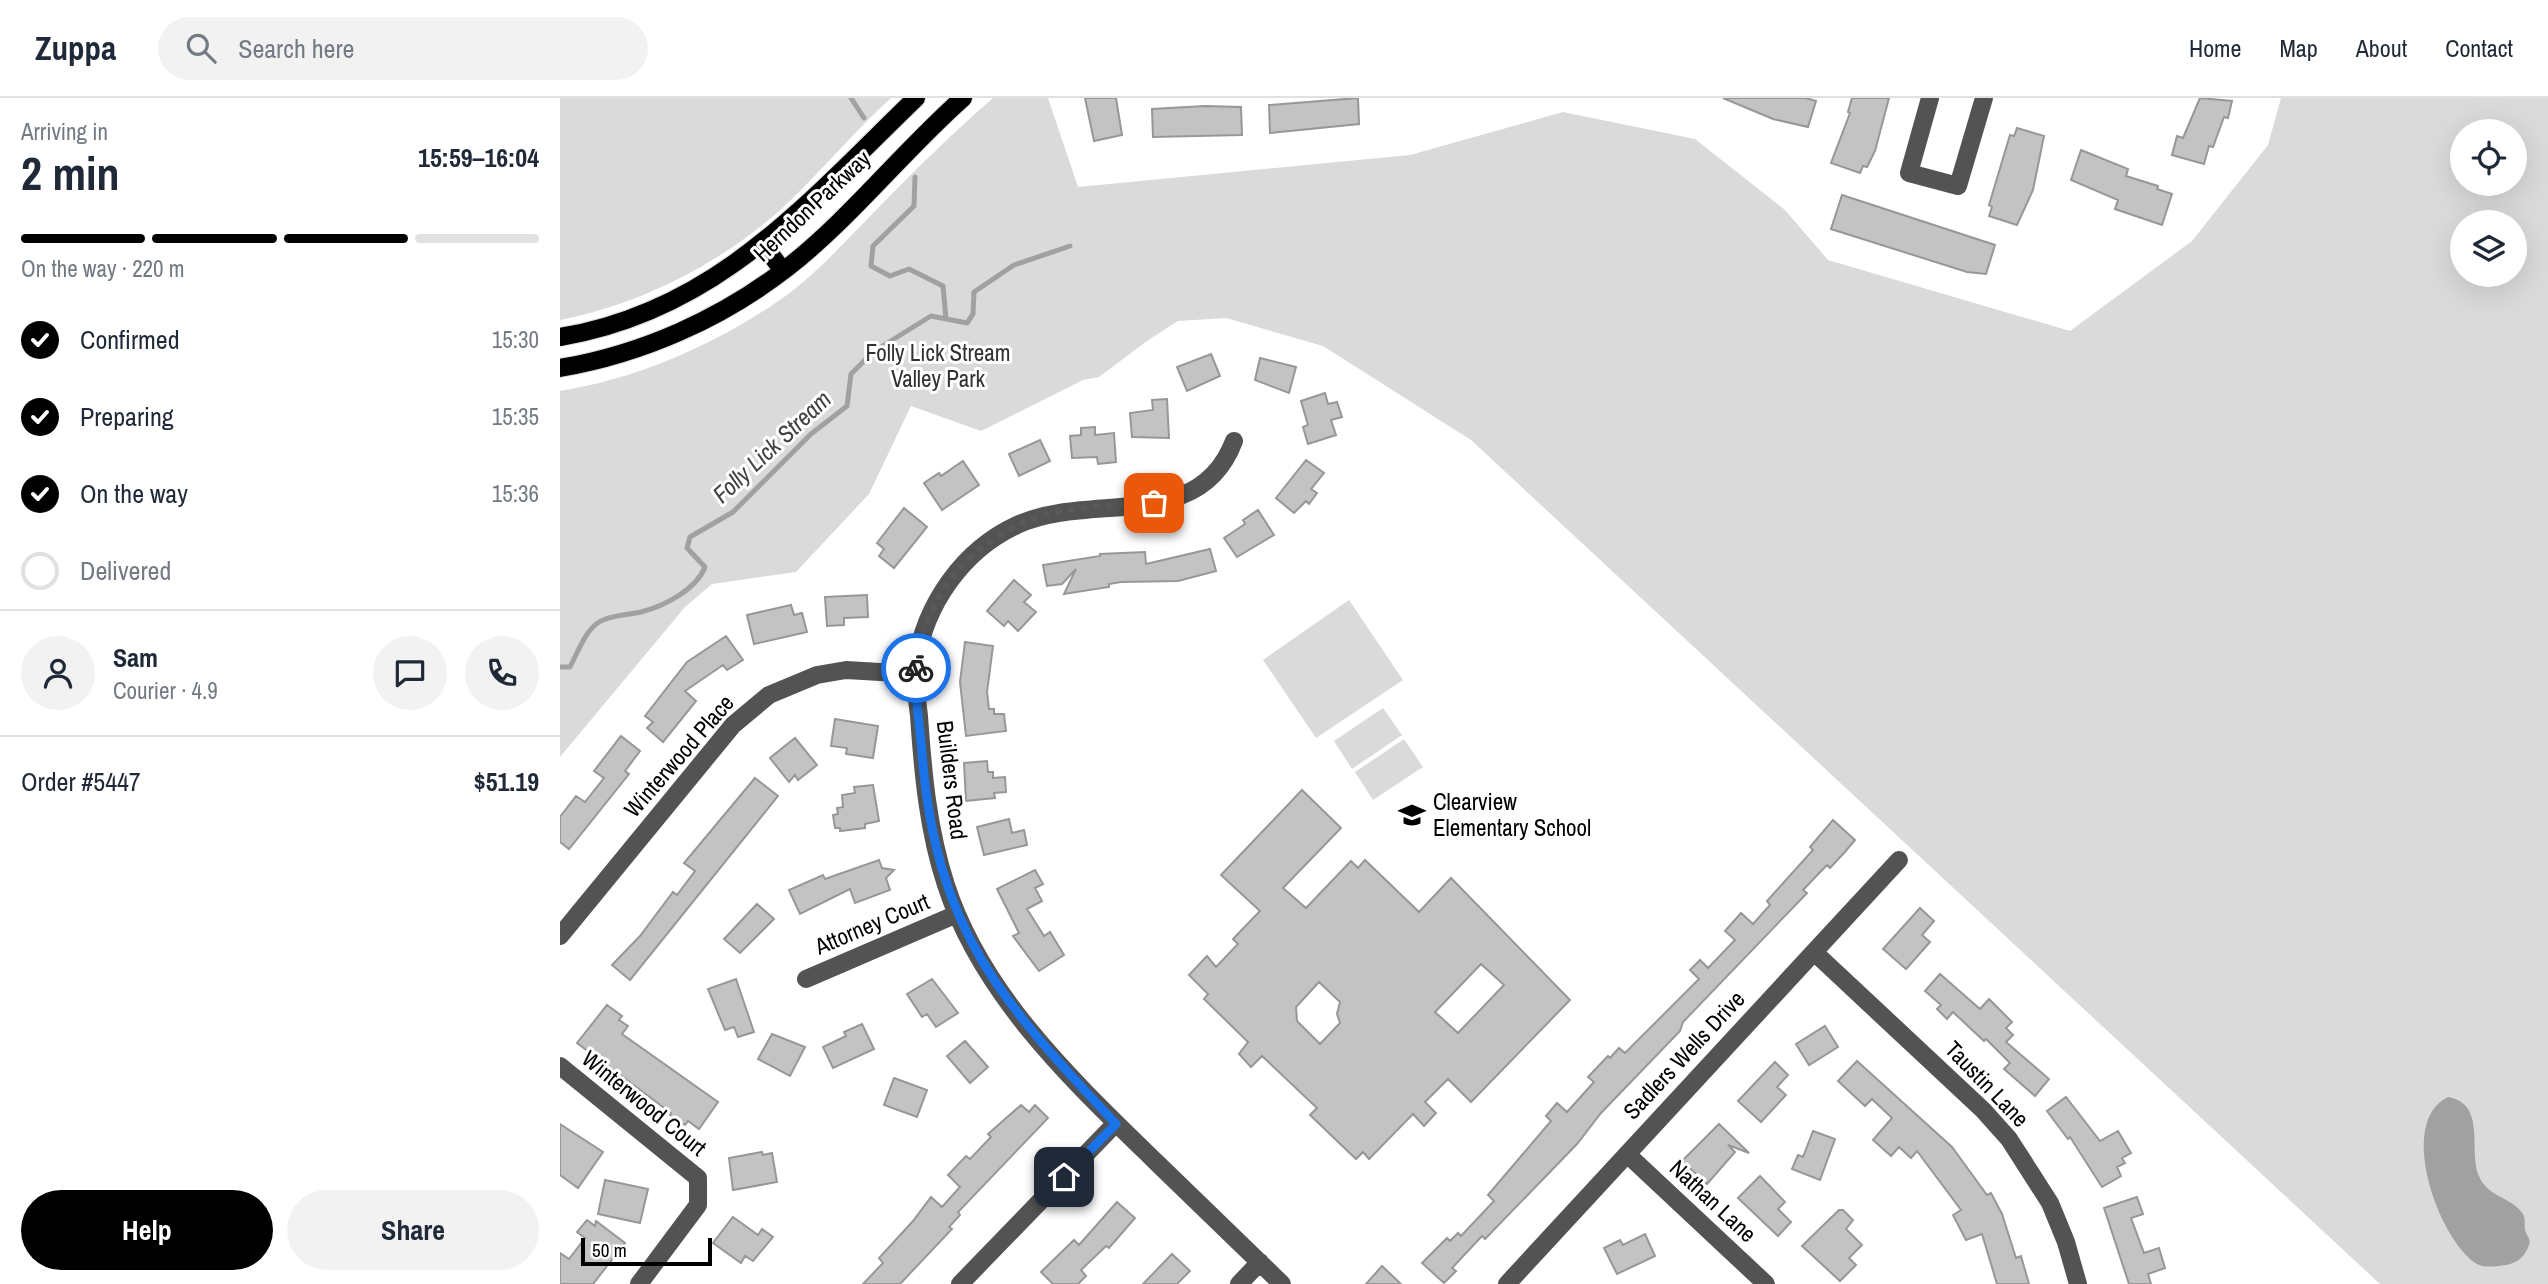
<!DOCTYPE html>
<html lang="en">
<head>
<meta charset="utf-8">
<style>
  body { margin:0; font-family:"Archivo Narrow",sans-serif; background:#f2f2f3; color:#1f2937; height:100vh; display:flex; flex-direction:column; font-size:26px; white-space:nowrap }
  * { box-sizing:border-box; margin:0 }
  p { font-size:23px; color:#747a83 }
  .icon { flex:none; width:38px; height:38px; fill:none; stroke:currentColor; stroke-width:2; stroke-linecap:round; stroke-linejoin:round }
  .map { position:relative; flex:1; overflow:hidden }
  .side { display:flex; flex-direction:column; background:#fff; width:560px }
  .side>* { flex:none }
  .controls { position:absolute; left:1890px; top:21px; display:grid; gap:14px }
  .controls a { display:grid; place-items:center; width:77px; height:77px; border-radius:50%; background:#fff; box-shadow:0 7px 28px #0002; font-size:35px }
  .scale { position:absolute; left:21px; bottom:18px; width:131px; box-sizing:border-box; padding-left:7px; border:4px solid #000; border-top:0; font-size:19px; line-height:24px; white-space:nowrap; color:#000; -webkit-text-stroke:5px #fff; paint-order:stroke }
  .pin { position:absolute; display:grid; place-items:center; width:60px; height:60px; color:#fff; margin:-30px; border-radius:14px; box-shadow:0 4px 10px #0006 }
  .courier { position:absolute; display:grid; place-items:center; width:70px; height:70px; margin:-35px; border:5px solid #1a73e8; border-radius:50%; background:#fff; color:#222; box-shadow:0 2px 9px #0007 }
  .headline em { font-style:normal; font-weight:700 }
  .headline div { display:flex; flex-direction:column-reverse }
  .headline { display:flex; align-items:center; justify-content:space-between; height:119px; padding:0 21px }
  h1 { font-size:46px; font-weight:700; line-height:52px }
  .bar { display:grid; grid-template-columns:repeat(4,1fr); gap:10px 7px; align-content:center; height:84px; padding:0 21px }
  .bar i { height:9px; border-radius:5px; background:#e0e1e3 }
  .bar .active { background:#000 }
  .bar p { grid-column:span 4 }
  .line { display:flex; align-items:center; gap:18px; padding:0 21px; border-top:2px solid #e0e1e3 }
  .line div { flex:1 }
  .round { display:grid; place-items:center; flex:none; width:74px; height:74px; border-radius:37px; background:#f2f2f3 }
  ol { padding:0 21px; list-style:none }
  li { display:flex; align-items:center; gap:21px; height:77px }
  li p { margin-inline-start:auto }
  li .icon { padding:7px; border-radius:50%; background:#000; color:#fff; stroke-width:4 }
  li:last-child { color:#747a83 }
  li i { width:38px; height:38px; border:4px solid #e0e1e3; border-radius:50% }
  .action { display:flex; gap:14px; margin-top:auto; padding:14px 21px }
  .action a { flex:1; height:80px; border-radius:42px; background:#000; color:#fff; font-size:28px; font-weight:700; line-height:80px; text-align:center }
  .action a+a { background:#f2f2f3; color:#1f2937 }
  header { display:flex; align-items:center; gap:42px; box-sizing:border-box; height:98px; padding:0 35px; background:#fff; border-bottom:2px solid #e0e1e3 }
  header strong { font-size:33px }
  nav { display:flex; gap:38px; margin-inline-start:auto; font-size:24px }
  .search { width:490px; height:63px; background:#f2f2f3; display:flex; align-items:center; gap:18px; box-sizing:border-box; padding:0 24px; border-radius:38px; color:#747a83; font-size:26px }
  main { display:flex; flex:1; min-height:0 }
  .map>svg:first-child { display:block }
  .green { fill:#dadada; fill-rule:evenodd }
  .water { fill:#a1a1a1 }
  .lines { fill:none; stroke-linecap:round; stroke-linejoin:round }
  .stream { stroke:#a1a1a1; stroke-width:5 }
  .building { fill:#c3c3c3; stroke:#979797; stroke-width:2; fill-rule:evenodd }
  .major-casing { stroke:#dbdbdb; stroke-width:20 }
  .minor { stroke:#535353; stroke-width:18 }
  .major { stroke:#000; stroke-width:18 }
  .done { stroke:#595959; stroke-width:7; stroke-dasharray:0 12.6 }
  .route { stroke:#1a73e8; stroke-width:9 }
  .labels { text-anchor:middle; stroke-width:6; stroke-linejoin:round; paint-order:stroke }
  .street-label { font-size:23px; fill:#000; stroke:#fff }
  .park-label { font-size:23px; fill:#313131; stroke:#fff }
  .poi-label { font-size:23px; fill:#000; stroke:#fff; text-anchor:start }
  .water-label { font-size:24px; font-style:italic; fill:#424242; stroke:#fff }
</style>
</head>
<body>
<header>
<strong>Zuppa</strong>
<div class="search"><svg class="icon" aria-label="search" viewBox="0 0 24 24"><circle cx="10" cy="10" r="6"/><path d="M15 15l6 6"/></svg>Search here</div>
<nav><a>Home</a><a>Map</a><a>About</a><a>Contact</a></nav>
</header>
<main>
<section class="side">
<div class="headline"><div><h1>2 min</h1><p>Arriving in</p></div><em>15:59–16:04</em></div>
<div class="bar"><i class="active"></i><i class="active"></i><i class="active"></i><i></i><p>On the way · 220 m</p></div>
<ol>
<li><svg class="icon" aria-label="check" viewBox="0 0 24 24"><path d="M5 12l5 5 9-10"/></svg>Confirmed<p>15:30</p></li>
<li><svg class="icon" aria-label="check" viewBox="0 0 24 24"><path d="M5 12l5 5 9-10"/></svg>Preparing<p>15:35</p></li>
<li><svg class="icon" aria-label="check" viewBox="0 0 24 24"><path d="M5 12l5 5 9-10"/></svg>On the way<p>15:36</p></li>
<li><i></i>Delivered</li>
</ol>
<div class="line" style="height:126px"><a class="round"><svg class="icon" aria-label="person" viewBox="0 0 24 24"><circle cx="12" cy="8" r="4"/><path d="M4 21q1-7 8-7t8 7"/></svg></a><div><b>Sam</b><p>Courier · 4.9</p></div><a class="round"><svg class="icon" aria-label="chat" viewBox="0 0 24 24"><path d="M4 5h16v11H9l-5 4z"/></svg></a><a class="round"><svg class="icon" aria-label="phone" viewBox="0 0 24 24"><path d="M5 4h4l2 5-3 2q2 4 5 5l2-3 5 2v4C11 20 4 13 5 4z"/></svg></a></div>
<div class="line" style="height:91px"><div>Order #5447</div><b>$51.19</b></div>
<div class="action"><a>Help</a><a>Share</a></div>
</section>
<div class="map">
<svg width="1988" height="1186" viewBox="0 0 1988 1186">
  <rect width="100%" height="100%" fill="#fff"/>
  <path class="green" d="M0 0H331C291 36 258 78 218 114 156 168 80 206 0 222Z
    M433 0H488L518 89 850 57 1003 14 1135 41 1225 112 1268 162 1510 233 1632 143 1708 47 1721 0H1988V1186H1820L911 342 763 248 666 220 618 223 587 243 539 279 523 282 421 333 351 308 309 396 236 474 152 486 125 509 0 659V293C75 281 147 250 211 208 253 181 286 142 321 107 357 70 394 34 433 0ZM1902 33H1955V86H1902ZM1902 124H1955V177H1902Z
    M789 502 843 582 756 640 703 562Z
    M823 610 842 637 792 671 774 643Z
    M844 641 863 669 813 702 795 674Z"/>
  <path class="water" d="M1888 999C1927 1006 1908 1052 1919 1078 1927 1099 1952 1099 1963 1116 1966 1122 1964 1127 1965 1132 1967 1139 1971 1140 1969 1147 1965 1158 1958 1165 1946 1167 1938 1168 1926 1170 1919 1167 1882 1149 1834 1025 1888 999Z"/>
  <g class="lines">
    <path class="stream" d="M291 0 304 20
      M355 79 354 108 313 148 311 168 330 178 349 171 383 188 386 221
      M0 569H10C18 554 25 533 39 524 50 517 68 517 81 514 104 508 136 492 145 469L127 450 130 439 173 414 251 336 287 308 291 276 313 254 371 218 407 225 413 216 414 194 454 167 510 148"/>
  </g>
  <path class="building" d="M525 0H556L562 37 534 43Z
    M798 0 799 26 710 35 709 7Z
    M1163 0H1246L1256 3 1248 29 1213 21Z
    M1292 0H1329L1315 53 1307 69 1303 68 1300 75 1271 65 1290 15 1288 14Z
    M1640 0 1672 3 1668 20 1664 19 1653 49 1649 48 1644 66 1612 57 1617 38 1623 40Z
    M645 8 681 9 682 37 593 39 592 11Z
    M1457 30 1484 38 1473 92 1457 127 1429 118 1432 109 1429 107 1450 37 1454 38Z
    M1521 52 1568 71 1566 78 1598 88 1597 91 1612 96 1602 127 1555 111 1558 102 1511 82Z
    M1282 97 1435 147 1426 176 1407 174 1271 131Z
    M651 256 660 278 627 293 617 269Z
    M700 260 736 269 729 295 695 282Z
    M765 295 768 306 777 304 782 319 771 322 776 337 748 346 743 329 748 327 741 303Z
    M607 301 609 340 572 339 570 315 593 312 592 302Z
    M535 329V337L554 335 556 364 538 366 537 359 512 360 510 338 521 337V330Z
    M480 342 490 363 459 378 449 356Z
    M746 362 764 375 751 391 757 395 749 406 746 403 734 415 716 400Z
    M403 363 419 387 382 412 364 385 379 375 381 378Z
    M344 410 367 429 334 470 319 458 324 451 317 445Z
    M698 412 714 437 677 459 664 440 685 426 683 422Z
    M650 451 656 473 618 483 561 484 549 486V489L504 496 516 471 502 486 487 488 483 467 540 458V456L585 454 586 466Z
    M454 482 471 497 464 504 476 514 458 533 448 523 444 528 427 513Z
    M307 497 308 519 284 520V527L267 528 265 499Z
    M231 507 234 517 242 515 247 534 194 546 187 517Z
    M166 538 183 562 167 572 163 567 125 593 136 603 103 644 87 630 93 624 85 618 127 564Z
    M405 544 433 548 427 594 429 611H434V616H444L446 633 406 638 400 584Z
    M275 621 318 628 313 660 286 656 287 650 271 648Z
    M61 638 80 653 65 673 69 676 9 751 0 744V719L16 698 25 704 44 680 34 673Z
    M235 640 257 667 238 682 235 677 229 684 210 660Z
    M427 663 428 674H433V680L445 679 446 694 434 695 435 700 406 703 404 665Z
    M195 680 218 698 70 882 52 867 80 838 113 794 117 797 135 773 124 765Z
    M313 687 319 723 305 726V730L280 733V730H275L273 717 278 716 277 710 283 709 282 697 295 695 294 689Z
    M742 692 781 730 723 790 746 810 791 763 798 770 805 762 859 814 891 780 1010 902 911 1004 888 981 865 1004 876 1015 864 1028 853 1016 809 1061 803 1054 796 1061 750 1017 757 1010 702 958 691 969 679 956 688 944 644 901 648 896 629 877 647 858 656 869 678 846 673 841 700 813 661 777ZM921 866 944 887 898 935 875 914ZM759 884 780 904 777 916 780 925 760 946 737 923 736 909Z
    M449 721 452 735 464 732 467 747 424 757 417 729Z
    M1273 722 1295 742 1284 755 1270 770 1267 767 1243 792 1247 795 1123 924 1120 933 1041 1015 1017 1046 925 1141 922 1138 892 1170 896 1173 884 1185 862 1165 887 1140 890 1143 898 1135 901 1138 934 1103 928 1097 991 1023 986 1018 997 1005 1007 1014 1034 984 1028 979 1048 958 1050 960 1059 950 1065 955 1139 881 1130 872 1140 862 1148 870 1175 842 1165 833 1181 815 1193 826 1210 807 1207 803 1253 752 1250 749Z
    M319 762 322 770 334 772 326 780 330 792 295 805 290 791 240 816 229 792 263 777 265 781Z
    M475 772 483 786 475 790 482 803 467 811 484 838 490 834 504 857 479 873 453 838 459 835 437 791Z
    M197 806 214 821 180 855 164 841Z
    M1360 810 1374 823 1362 837 1370 844 1346 871 1323 851Z
    M1380 876 1420 911 1429 901 1452 924 1446 930 1453 937 1446 944 1489 981 1475 998 1444 971 1450 965 1426 941 1424 943 1393 914 1387 921 1377 911 1381 907 1365 893Z
    M176 881 194 934 178 939 174 929 165 932 148 891Z
    M372 881 398 915 376 929 367 916 362 919 347 896Z
    M47 907 62 918 59 922 68 928 62 936 158 1004 139 1031 128 1023 125 1027 110 1017 111 1015 17 945Z
    M302 926 314 951 273 970 263 949 286 938 284 934Z
    M1265 928 1278 949 1249 967 1236 946Z
    M212 936 245 949 230 978 198 961Z
    M405 943 428 969 410 985 387 958Z
    M1297 963 1392 1049 1427 1097 1431 1095 1442 1116 1456 1160 1461 1158 1469 1186H1437L1422 1136 1406 1142 1393 1117 1401 1112 1357 1053 1351 1060 1339 1049 1331 1058 1313 1042 1332 1020 1312 1001 1305 1008 1278 983Z
    M1215 964 1228 977 1217 989 1226 997 1201 1024 1178 1003Z
    M334 980 367 992 357 1019 324 1007Z
    M1506 999 1540 1043 1558 1033 1571 1055 1562 1060 1565 1065 1557 1069 1561 1078 1542 1089 1510 1039 1508 1041 1487 1013Z
    M461 1007 469 1014 475 1007 488 1020 398 1114 400 1117 389 1129 392 1131 340 1186H303L323 1165 319 1160 353 1123 371 1099 382 1109 400 1089 388 1077 406 1058 410 1061 431 1039 428 1036Z
    M0 1026 43 1054 18 1090 0 1077Z
    M1159 1026 1189 1055 1168 1047 1175 1054 1147 1086 1122 1063Z
    M1253 1033 1275 1041 1260 1082 1232 1071 1238 1057 1243 1059Z
    M202 1054 203 1057 212 1055 217 1084 173 1092 169 1060Z
    M1200 1078 1225 1104 1218 1111 1231 1124 1218 1138 1178 1100Z
    M45 1082 88 1091 80 1125 38 1116Z
    M1577 1099 1583 1116 1571 1120 1584 1155 1599 1150 1605 1170 1588 1176 1591 1186H1569L1544 1110Z
    M557 1104 575 1120 549 1150 546 1148 521 1172 526 1178 518 1186H493L481 1174 514 1142 519 1147Z
    M1279 1112H1283L1293 1122 1286 1131 1302 1147 1289 1160 1296 1167 1280 1183 1242 1148Z
    M173 1119 198 1137 202 1131 213 1139 193 1163 185 1158 181 1165 153 1145Z
    M27 1122 35 1128 36 1123 65 1145 33 1186H0V1155L9 1161 25 1140 17 1134Z
    M1085 1136 1095 1158 1057 1176 1044 1150 1060 1142 1063 1147Z
    M612 1156 630 1173 617 1186H583Z
    M822 1168 841 1186H806Z"/>
  <g class="lines">
    <defs>
      <path id="major" d="M203 146 223 173
        M0 239C157 213 248 104 356 0
        M0 270C82 256 161 221 227 170 291 120 342 54 403 0"/>
    </defs>
    <use href="#major" class="major-casing"/>
    <path class="minor" d="M1370 0 1349 75 1398 88 1424 0
      M674 343C639 436 531 393 457 427 403 452 365 506 356 565 354 582 357 601 359 618 363 676 368 732 386 787 422 898 513 983 595 1063 637 1104 680 1145 722 1186
      M0 838 173 627 209 597 257 577 286 572 355 576
      M1254 854 1423 1012 1449 1041 1490 1105 1506 1144 1518 1186
      M246 881 397 816
      M0 968 138 1080V1107L79 1186
      M1067 1056 1206 1186
      M400 1186 556 1025
      M679 1186 700 1164
      M947 1186 1339 762"/>
    <use href="#major" class="major"/>
  </g>
  <g class="lines">
    <path class="done" d="M356 570C362 497 417 436 487 416 521 407 559 408 594 405"/>
    <path class="route" d="M356 570C354 598 360 627 362 655 376 832 440 902 556 1026L504 1079"/>
  </g>
  <defs>
    <symbol id="school-bare" viewBox="-9 -9 18 18"><path d="M0-5L7-2L0 1L-7-2ZM-4 1L0 2.5L4 1V4Q0 6-4 4Z" fill="#000" stroke="#fff" stroke-width="2.5" paint-order="stroke"/></symbol>
  </defs>
  <g fill-rule="evenodd">
    <use href="#school-bare" x="833" y="698" width="38" height="38"/>
  </g>
  <g class="labels">
    <g class="street-label">
      <text transform="translate(252 108) rotate(-43)" y="8">Herndon Parkway</text>
      <text transform="translate(119 658) rotate(-49)" y="8">Winterwood Place</text>
      <text transform="translate(392 682) rotate(83)" y="8">Builders Road</text>
      <text transform="translate(312 826) rotate(-23)" y="8">Attorney Court</text>
      <text transform="translate(1124 957) rotate(-47)" y="8">Sadlers Wells Drive</text>
      <text transform="translate(1427 986) rotate(46)" y="8">Taustin Lane</text>
      <text transform="translate(84 1005) rotate(39)" y="8">Winterwood Court</text>
      <text transform="translate(1153 1103) rotate(43)" y="8">Nathan Lane</text>
    </g>
    <g class="park-label">
      <text x="378" y="263">Folly Lick Stream<tspan x="378" dy="26">Valley Park</tspan></text>
    </g>
    <g class="poi-label">
      <text x="873" y="712">Clearview<tspan x="873" dy="26">Elementary School</tspan></text>
    </g>
    <g class="water-label">
      <text transform="translate(212 349) rotate(-43)" y="8">Folly Lick Stream</text>
    </g>
  </g>
</svg>
<div class="controls">
<a><svg class="icon" aria-label="locate" viewBox="0 0 24 24"><circle cx="12" cy="12" r="6"/><path d="M12 2v4M12 18v4M2 12h4M18 12h4"/></svg></a>
<a><svg class="icon" aria-label="layers" viewBox="0 0 24 24"><path d="M12 4l9 5-9 5-9-5zM3 14l9 5 9-5"/></svg></a>
</div>
<div class="scale">50 m</div>
<div class="pin" style="left:594px;top:405px;background:#ea580c"><svg class="icon" aria-label="bag" viewBox="0 0 24 24"><path d="M5 8h14l-1 12H6zM9 8a3 3 0 0 1 6 0"/></svg></div>
<div class="pin" style="left:504px;top:1079px;background:#1f2937"><svg class="icon" aria-label="home" viewBox="0 0 24 24"><path d="M3 11l9-7 9 7M6 9v11h12V9"/></svg></div>
<div class="courier" style="left:356px;top:570px"><svg class="icon" aria-label="bike" viewBox="0 0 24 24"><circle cx="6" cy="16" r="4"/><circle cx="18" cy="16" r="4"/><path d="M6 16l4-8h5l3 8M10 8l3 8H6M13 5h3"/></svg></div>
</div>
</main>
</body>
</html>
